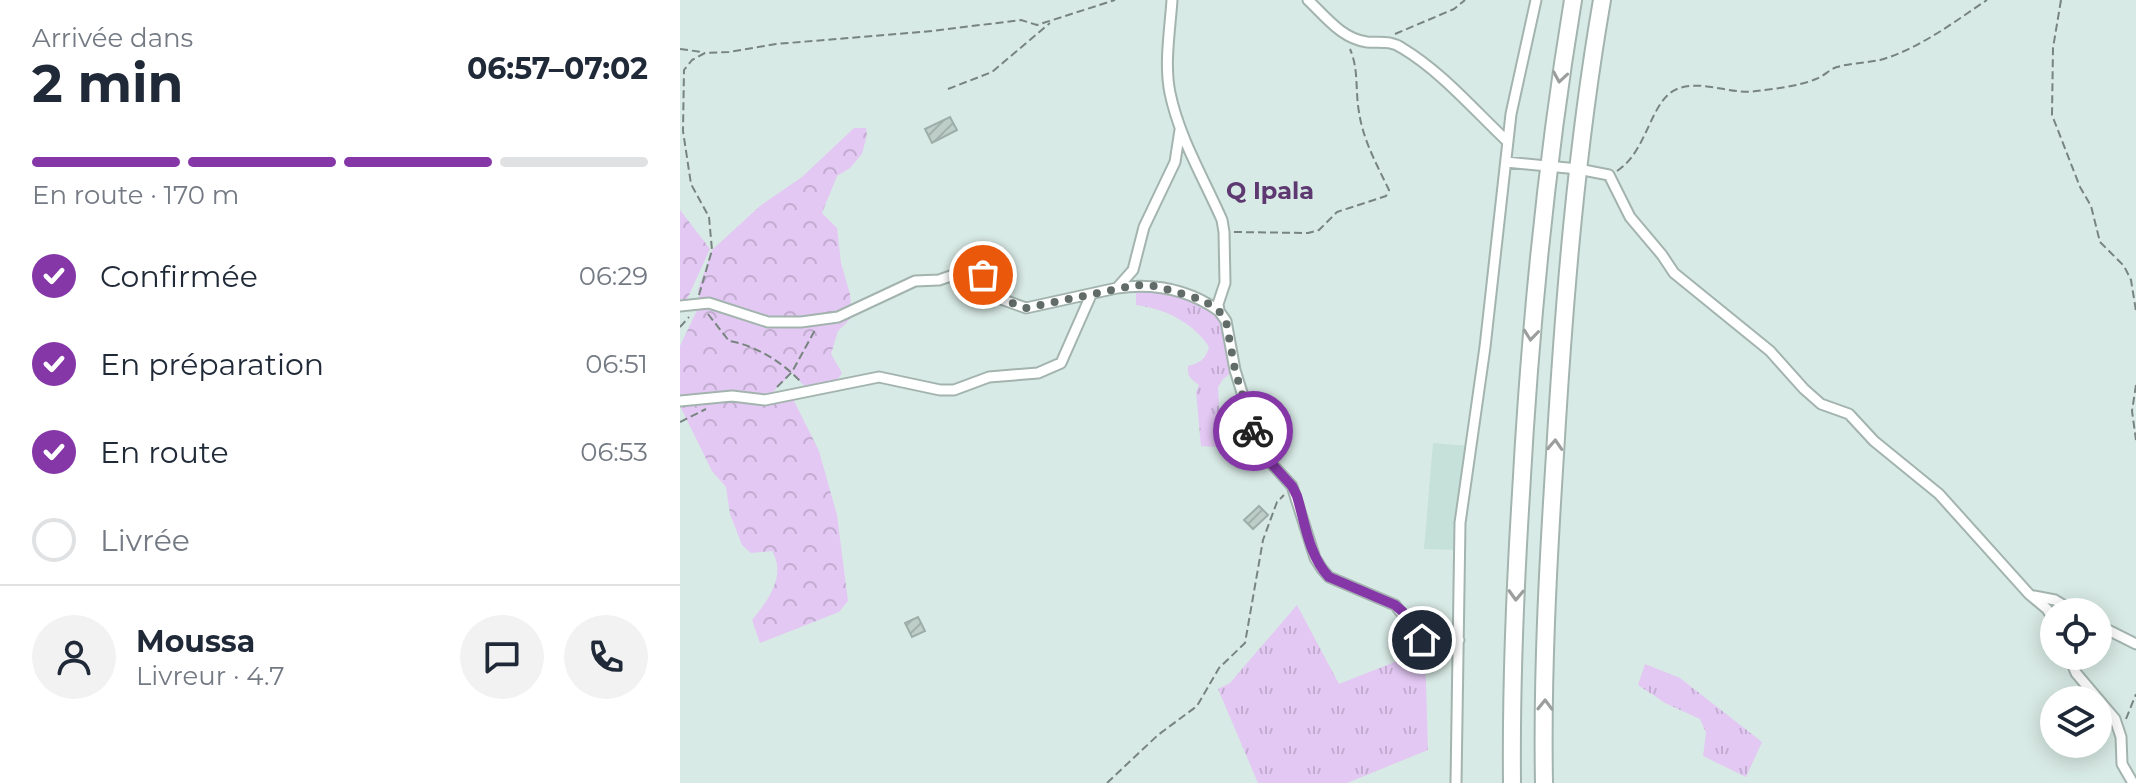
<!DOCTYPE html>
<html lang="fr">
<head>
<meta charset="utf-8">
<style>
  body { margin:0; font-family:Montserrat,sans-serif; background:#f2f2f3; color:#1f2937; height:100vh; display:flex; flex-direction:column; font-size:30px; white-space:nowrap }
  * { box-sizing:border-box; margin:0 }
  p { font-size:26px; color:#747a83 }
  .icon { flex:none; width:44px; height:44px; fill:none; stroke:currentColor; stroke-width:2; stroke-linecap:round; stroke-linejoin:round }
  .map { position:relative; flex:1; overflow:hidden }
  .sheet { display:flex; flex-direction:column; background:#fff; width:680px }
  .sheet>* { flex:none }
  .buttons { position:absolute; left:1360px; top:598px; display:grid; gap:16px }
  .buttons a { display:grid; place-items:center; width:72px; height:72px; border-radius:50%; background:#fff; box-shadow:0 4px 20px #0003; font-size:40px }
  .pin { position:absolute; display:grid; place-items:center; width:68px; height:68px; color:#fff; margin:-34px; border:4px solid #fff; border-radius:50%; box-shadow:0 2px 8px #0007 }
  .courier { position:absolute; display:grid; place-items:center; width:80px; height:80px; margin:-40px; border:6px solid #8537a8; border-radius:50%; background:#fff; color:#222; box-shadow:0 2px 10px #0007 }
  .head em { font-style:normal; font-weight:700 }
  .head div { display:flex; flex-direction:column-reverse }
  .head { display:flex; align-items:center; justify-content:space-between; height:136px; padding:0 32px }
  h1 { font-size:52px; font-weight:700; line-height:60px }
  .bar { display:grid; grid-template-columns:repeat(4,1fr); gap:12px 8px; align-content:center; height:96px; padding:0 32px }
  .bar i { height:10px; border-radius:6px; background:#e0e1e3 }
  .bar .active { background:#8537a8 }
  .bar p { grid-column:span 4 }
  .line { display:flex; align-items:center; gap:20px; padding:0 32px; border-top:2px solid #e0e1e3 }
  .line div { flex:1 }
  .round { display:grid; place-items:center; flex:none; width:84px; height:84px; border-radius:42px; background:#f2f2f3 }
  ol { padding:0 32px; list-style:none }
  li { display:flex; align-items:center; gap:24px; height:88px }
  li p { margin-inline-start:auto }
  li .icon { padding:8px; border-radius:50%; background:#8537a8; color:#fff; stroke-width:4 }
  li:last-child { color:#747a83 }
  li i { width:44px; height:44px; border:4px solid #e0e1e3; border-radius:50% }
  main { display:flex; flex:1; min-height:0 }
  .map>svg:first-child { display:block }
  .built { fill:#c6e1da }
  .grass { fill:url(#grass-tufts) }
  .forest { fill:url(#forest-crowns) }
  .building { fill:url(#building-hatch); stroke:#9daea9; stroke-width:2 }
  .lines { fill:none; stroke-linecap:round; stroke-linejoin:round }
  .street-casing { stroke:#a3b4af; stroke-width:13 }
  .highway-casing { stroke:#a3b4af; stroke-width:20 }
  .path { stroke:#788480; stroke-width:2; stroke-dasharray:8 4; stroke-linecap:butt }
  .street { stroke:#fff; stroke-width:9 }
  .highway { stroke:#fff; stroke-width:16 }
  .oneway { stroke:#9b9e9d }
  .done { stroke:#616b68; stroke-width:8; stroke-dasharray:0 14.4 }
  .route { stroke:#8537a8; stroke-width:10 }
  .labels { text-anchor:middle; stroke-width:7; stroke-linejoin:round; paint-order:stroke }
  .quarter-label { font-size:24px; font-weight:bold; fill:#5e3871; stroke:#d8eae5 }
</style>
</head>
<body>
<main>
<section class="sheet">
<div class="head"><div><h1>2 min</h1><p>Arrivée dans</p></div><em>06:57–07:02</em></div>
<div class="bar"><i class="active"></i><i class="active"></i><i class="active"></i><i></i><p>En route · 170 m</p></div>
<ol>
<li><svg class="icon" aria-label="check" viewBox="0 0 24 24"><path d="M5 12l5 5 9-10"/></svg>Confirmée<p>06:29</p></li>
<li><svg class="icon" aria-label="check" viewBox="0 0 24 24"><path d="M5 12l5 5 9-10"/></svg>En préparation<p>06:51</p></li>
<li><svg class="icon" aria-label="check" viewBox="0 0 24 24"><path d="M5 12l5 5 9-10"/></svg>En route<p>06:53</p></li>
<li><i></i>Livrée</li>
</ol>
<div class="line" style="height:144px"><a class="round"><svg class="icon" aria-label="person" viewBox="0 0 24 24"><circle cx="12" cy="8" r="4"/><path d="M4 21q1-7 8-7t8 7"/></svg></a><div><b>Moussa</b><p>Livreur · 4.7</p></div><a class="round"><svg class="icon" aria-label="chat" viewBox="0 0 24 24"><path d="M4 5h16v11H9l-5 4z"/></svg></a><a class="round"><svg class="icon" aria-label="phone" viewBox="0 0 24 24"><path d="M5 4h4l2 5-3 2q2 4 5 5l2-3 5 2v4C11 20 4 13 5 4z"/></svg></a></div>
</section>
<div class="map">
<svg width="1456" height="783" viewBox="0 0 1456 783">
  <defs>
    <pattern id="grass-tufts" width="24" height="20" patternUnits="userSpaceOnUse" patternTransform="scale(2)"><rect width="24" height="20" fill="#e3c8f3"/><path d="M3 7l-1-3M5 7V3M7 7l1-3M15 17l-1-3M17 17v-4M19 17l1-3" fill="none" stroke="#c2acd0"/></pattern>
    <pattern id="forest-crowns" width="20" height="18" patternUnits="userSpaceOnUse" patternTransform="scale(2)"><rect width="20" height="18" fill="#e3c8f3"/><path d="M2 6a3 3 0 1 1 6 0M12 15a3 3 0 1 1 6 0" fill="none" stroke="#c2acd0"/></pattern>
    <pattern id="building-hatch" width="6" height="6" patternUnits="userSpaceOnUse" patternTransform="scale(2)"><rect width="6" height="6" fill="#bdcec9"/><path d="M-1 1l2-2M0 6l6-6M5 7l2-2" fill="none" stroke="#a2b1ac"/></pattern>
  </defs>
  <rect width="100%" height="100%" fill="#d8eae5"/>
  <path class="built" d="M753 443 790 446 780 550 744 549Z"/>
  <path class="grass" d="M456 285 476 286 539 311 555 370 543 379 538 387 540 421 535 447 521 446 516 392 519 385C511 379 507 377 508 366 520 363 526 359 529 347 514 323 484 308 456 305Z
    M617 605 659 684 745 650 748 750 667 783H578L538 689 550 683Z
    M965 664 1000 678 1082 742 1066 777 1023 756 1026 733 1020 719 985 703 958 685Z"/>
  <path class="forest" d="M174 128H186L187 135 182 154 170 168 157 176 142 213 157 228 161 263 170 294 172 317 158 331 151 354 162 373 153 386 129 391 112 373 86 399 111 395 139 451 157 515 168 601 159 612 80 643 72 620C87 602 107 576 92 551L71 553 62 545 50 514 46 487 32 471 0 406V346L20 304 18 290 32 250 80 206 122 177Z
    M0 210 30 249 4 306H0Z"/>
  <path class="building" d="M270 117 277 130 252 143 245 129Z
    M579 506 588 515 573 529 564 520Z
    M238 617 245 631 232 637 225 623Z"/>
  <g class="lines">
    <defs>
      <path id="street" d="M492 0C490 30 484 64 490 93 499 137 524 179 542 220L544 232 545 283 538 304 539 311 546 321 555 370 580 451 612 486 635 558 642 569 649 577 715 605 748 645 779 640
        M628 0C645 16 662 39 687 42 700 43 710 40 722 48 762 72 794 110 828 142
        M826 162 898 169 929 175 950 217 982 255 994 273 1090 351 1124 389 1141 404 1169 414 1194 441 1259 494 1349 594 1367 609 1374 620
        M437 288C473 283 508 289 539 311
        M0 306 29 303 88 322H121L158 317 235 281 259 280 285 271 303 275 318 298 346 308 437 288 453 270 464 227 495 162 500 130
        M0 401 52 396 85 400 199 377 260 390H274L309 377 358 373 381 363 411 295
        M1354 596 1375 600 1395 612
        M1418 625 1456 644
        M1389 656 1396 673 1435 719 1441 737 1442 764 1453 783
        M776 783 780 523 805 347 831 114 856 0"/>
      <path id="highway" d="M832 783C831 686 835 589 841 493 850 327 866 163 893 0
        M864 783C862 674 868 564 875 454 884 302 896 150 922 0"/>
    </defs>
    <use href="#street" class="street-casing"/>
    <use href="#highway" class="highway-casing"/>
    <path class="path" d="M1381 0 1373 48 1372 115 1400 187 1411 206 1420 242 1444 266 1451 280 1456 311
      M715 34 774 9 785 0
      M0 49 22 52
      M268 89 312 72 370 23
      M937 171C968 151 970 100 997 89 1022 79 1050 95 1076 91 1095 89 1119 86 1136 79 1144 76 1150 69 1157 67 1171 63 1186 63 1200 60 1239 49 1274 22 1307 0
      M554 232 628 233 639 230 657 212 706 196 709 190C697 165 683 140 679 112 675 90 679 70 670 49
      M19 295 32 250 29 217 11 184 3 131 4 70 12 60 25 53 49 52 96 44 252 31 341 20 357 25 435 0
      M28 314 49 341C75 345 102 362 120 381
      M0 327 9 317
      M1456 385 1452 411 1456 440
      M97 387 112 372 135 330
      M0 422 26 409
      M1446 719 1456 694
      M427 783 478 735 517 706 539 668 565 643 583 540 597 502 604 495"/>
    <use href="#street" class="street"/>
    <use href="#highway" class="highway"/>
  </g>
  <defs><path id="oneway-chevron" d="M-2-3.5L2.5 0L-2 3.5" fill="none" stroke-width="1.6" stroke-linecap="round" stroke-linejoin="round" transform="scale(2)"/></defs>
  <g class="oneway">
    <use href="#oneway-chevron" transform="translate(880 77) rotate(99)"/>
    <use href="#oneway-chevron" transform="translate(851 335) rotate(96)"/>
    <use href="#oneway-chevron" transform="translate(875 445) rotate(-87)"/>
    <use href="#oneway-chevron" transform="translate(836 595) rotate(92)"/>
    <use href="#oneway-chevron" transform="translate(865 705) rotate(-89)"/>
  </g>
  <g class="lines">
    <path class="done" d="M303 275 318 298 346 308 456 285 476 286 523 300 539 311 546 321 555 370 573 431"/>
    <path class="route" d="M573 431 580 451 612 486 617 496C625 523 629 556 649 577L715 605 723 612 742 640"/>
  </g>
  <g class="labels">
    <g class="quarter-label">
      <text x="590" y="199">Q Ipala</text>
    </g>
  </g>
</svg>
<div class="buttons">
<a><svg class="icon" aria-label="locate" viewBox="0 0 24 24"><circle cx="12" cy="12" r="6"/><path d="M12 2v4M12 18v4M2 12h4M18 12h4"/></svg></a>
<a><svg class="icon" aria-label="layers" viewBox="0 0 24 24"><path d="M12 4l9 5-9 5-9-5zM3 14l9 5 9-5"/></svg></a>
</div>
<div class="pin" style="left:303px;top:275px;background:#ea580c"><svg class="icon" aria-label="bag" viewBox="0 0 24 24"><path d="M5 8h14l-1 12H6zM9 8a3 3 0 0 1 6 0"/></svg></div>
<div class="pin" style="left:742px;top:640px;background:#1f2937"><svg class="icon" aria-label="home" viewBox="0 0 24 24"><path d="M3 11l9-7 9 7M6 9v11h12V9"/></svg></div>
<div class="courier" style="left:573px;top:431px"><svg class="icon" aria-label="bike" viewBox="0 0 24 24"><circle cx="6" cy="16" r="4"/><circle cx="18" cy="16" r="4"/><path d="M6 16l4-8h5l3 8M10 8l3 8H6M13 5h3"/></svg></div>
</div>
</main>
</body>
</html>
